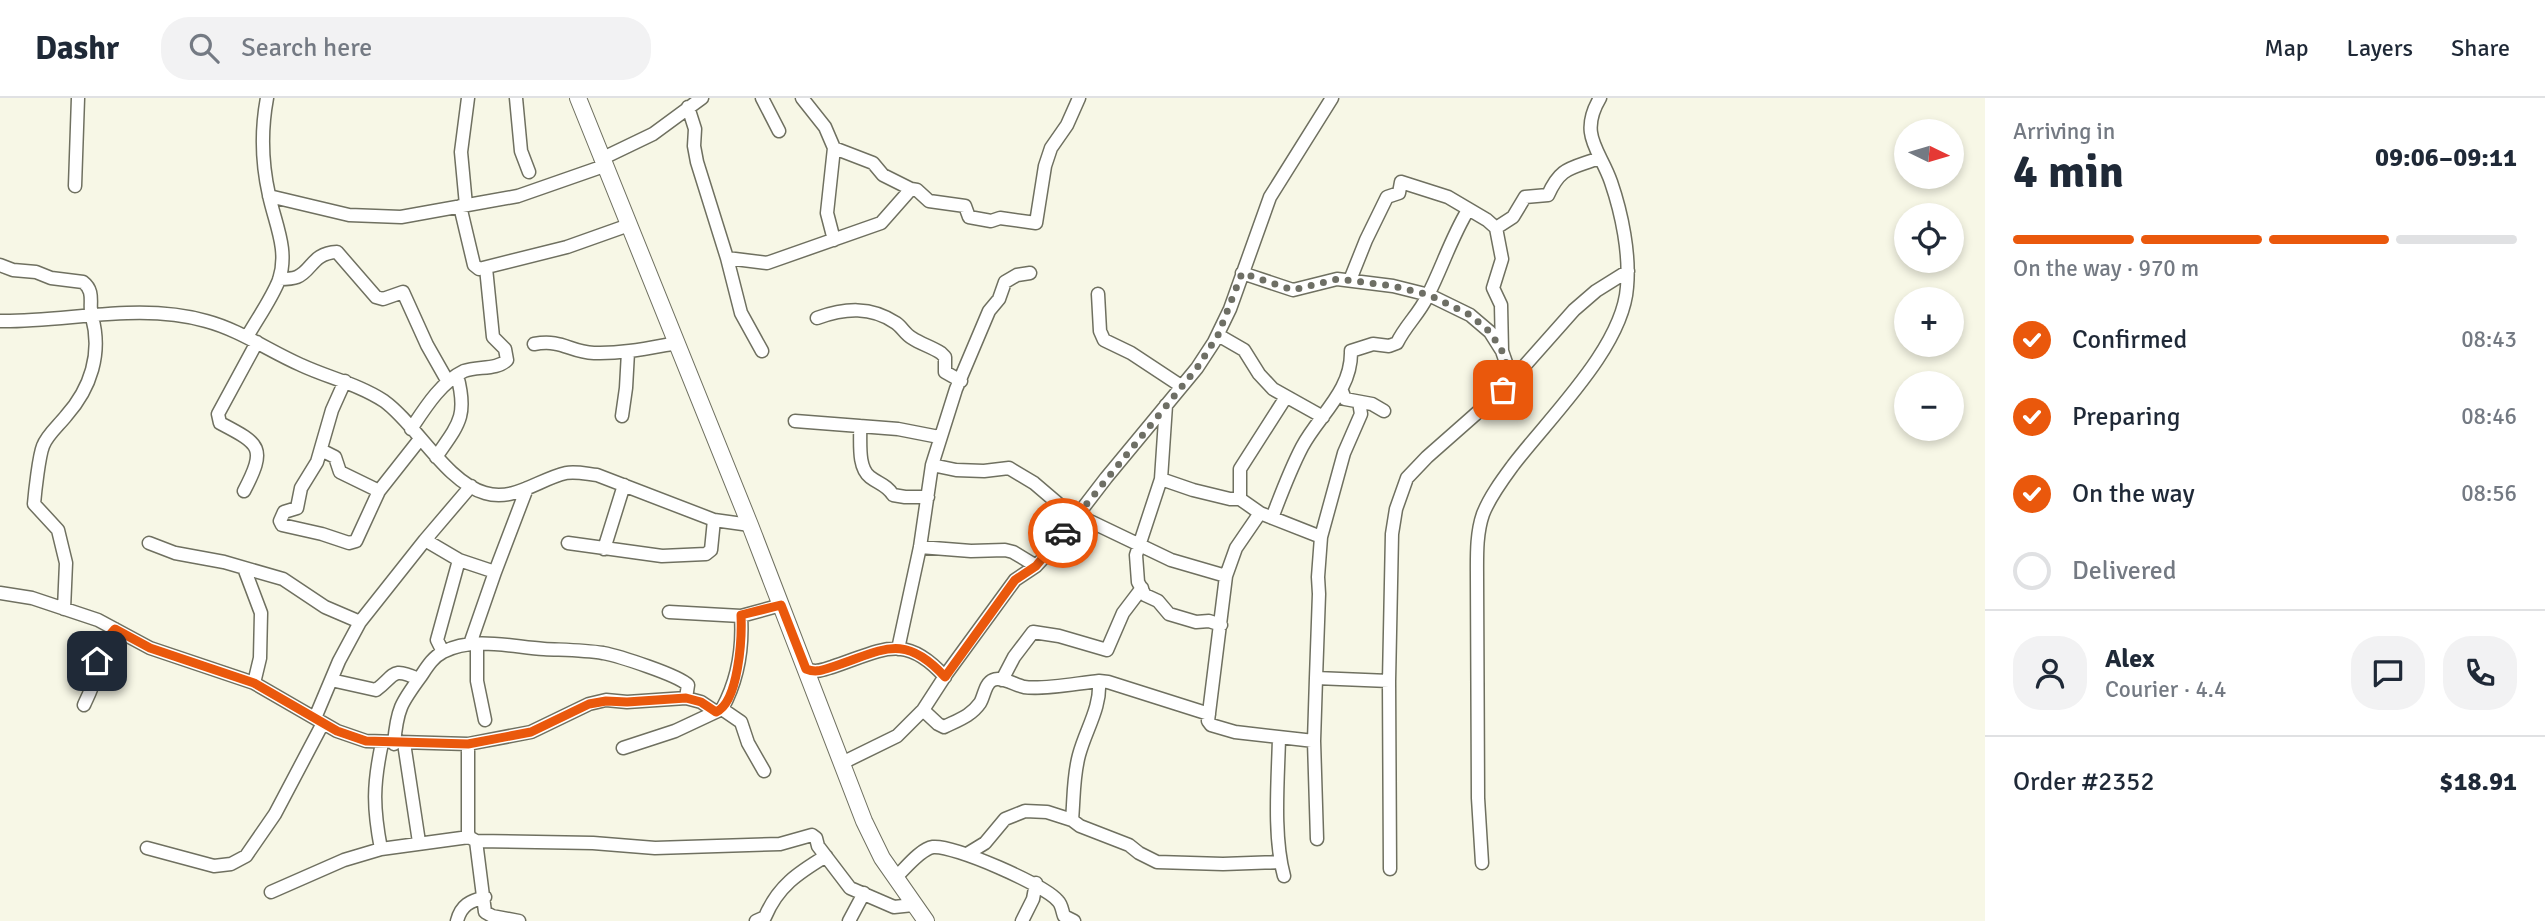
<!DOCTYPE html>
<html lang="en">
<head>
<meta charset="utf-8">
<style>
  body { margin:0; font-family:Signika,sans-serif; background:#f2f2f3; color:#1f2937; height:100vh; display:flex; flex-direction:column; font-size:26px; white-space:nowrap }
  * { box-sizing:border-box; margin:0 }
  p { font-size:23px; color:#747a83 }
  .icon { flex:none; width:38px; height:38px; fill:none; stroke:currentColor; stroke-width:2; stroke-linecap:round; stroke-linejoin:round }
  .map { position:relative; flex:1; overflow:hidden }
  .sheet { display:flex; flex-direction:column; background:#fff; width:560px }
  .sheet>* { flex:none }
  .needle { width:46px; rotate:95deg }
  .controls { position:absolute; left:1894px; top:21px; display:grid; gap:14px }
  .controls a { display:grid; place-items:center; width:70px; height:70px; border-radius:50%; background:#fff; box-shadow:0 4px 10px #0003; font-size:35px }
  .pin { position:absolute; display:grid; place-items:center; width:60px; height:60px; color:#fff; margin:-30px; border-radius:14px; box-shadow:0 4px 10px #0006 }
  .courier { position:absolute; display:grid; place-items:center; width:70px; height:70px; margin:-35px; border:5px solid #ea580c; border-radius:50%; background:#fff; color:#222; box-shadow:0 2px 9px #0007 }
  .summary em { font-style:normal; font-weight:700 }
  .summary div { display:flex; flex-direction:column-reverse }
  .summary { display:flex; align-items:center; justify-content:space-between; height:119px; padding:0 28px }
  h1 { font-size:46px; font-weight:700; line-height:52px }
  .bar { display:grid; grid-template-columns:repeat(4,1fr); gap:10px 7px; align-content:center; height:84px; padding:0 28px }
  .bar i { height:9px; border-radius:5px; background:#e0e1e3 }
  .bar .current { background:#ea580c }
  .bar p { grid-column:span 4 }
  .line { display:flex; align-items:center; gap:18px; padding:0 28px; border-top:2px solid #e0e1e3 }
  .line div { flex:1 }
  .round { display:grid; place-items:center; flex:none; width:74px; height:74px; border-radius:28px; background:#f2f2f3 }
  ol { padding:0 28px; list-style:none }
  li { display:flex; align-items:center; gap:21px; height:77px }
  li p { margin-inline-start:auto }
  li .icon { padding:7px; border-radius:50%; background:#ea580c; color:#fff; stroke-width:4 }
  li:last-child { color:#747a83 }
  li i { width:38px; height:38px; border:4px solid #e0e1e3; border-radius:50% }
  header { display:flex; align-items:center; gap:42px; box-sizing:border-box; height:98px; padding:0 35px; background:#fff; border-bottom:2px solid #e0e1e3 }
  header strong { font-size:33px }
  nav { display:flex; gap:38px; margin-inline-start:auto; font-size:24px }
  .search { width:490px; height:63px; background:#f2f2f3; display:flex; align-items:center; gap:18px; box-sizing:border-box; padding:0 24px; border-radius:28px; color:#747a83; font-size:26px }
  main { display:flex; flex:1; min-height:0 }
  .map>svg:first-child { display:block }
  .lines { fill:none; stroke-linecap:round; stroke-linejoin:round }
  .minor-casing { stroke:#6f7060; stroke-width:15 }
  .major-casing { stroke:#6f7060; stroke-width:18 }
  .minor { stroke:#fff; stroke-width:12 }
  .major { stroke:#fff; stroke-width:16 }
  .done { stroke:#6e6f65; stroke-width:7; stroke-dasharray:0 12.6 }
  .route { stroke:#ea580c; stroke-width:9 }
</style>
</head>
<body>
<header>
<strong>Dashr</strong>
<div class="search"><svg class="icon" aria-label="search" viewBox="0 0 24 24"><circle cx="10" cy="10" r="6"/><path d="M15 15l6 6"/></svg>Search here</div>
<nav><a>Map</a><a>Layers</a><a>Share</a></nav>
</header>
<main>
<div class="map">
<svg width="1985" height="823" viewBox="0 0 1985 823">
  <rect width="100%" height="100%" fill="#f7f7e6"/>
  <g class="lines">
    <defs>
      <path id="minor" d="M516 0 521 53 529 74
        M762 0 779 33
        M802 0 825 29 834 50 827 115 834 142
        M688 9 695 31 694 48 697 64 727 160 767 165 881 125 911 91
        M834 50 873 65 883 77 911 91 917 92 929 103 965 108 969 119 991 123 1000 120 1036 125 1045 68 1051 50 1067 27 1079 0
        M601 61 653 36 702 0
        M75 88 78 0
        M269 98 349 117 401 119 518 98 604 68
        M466 107 461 54 468 0
        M460 108 474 167 479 171 567 149 629 127
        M1496 130 1513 119 1525 99 1548 97C1561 68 1571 71 1599 60
        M727 160 741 215 762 253
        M0 167 13 172 36 174 51 180 83 184C96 194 88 207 92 219 102 255 91 290 66 318 59 327 47 337 43 348 39 358 35 394 34 406L58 432 66 465 64 511
        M1242 175 1293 192 1337 181 1393 188 1429 197 1470 217 1490 234 1502 253 1512 282
        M279 181C285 181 292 181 297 179 312 173 312 155 337 154L376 199 383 201 403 194 427 247 448 284
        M1350 182 1366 142 1387 99 1399 95 1401 84 1448 99 1487 122 1496 130 1502 161 1493 190 1501 207 1502 253
        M1098 196 1100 233 1104 242 1131 255 1181 288
        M817 220C845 210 871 208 896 225 902 229 905 236 912 240 921 246 932 249 941 255L945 259V274L961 283
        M0 223C68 224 139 204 206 223 240 232 269 253 301 267 329 280 358 286 384 303 416 326 446 384 485 395 514 404 539 381 566 375 576 373 587 376 597 377L714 422 750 427
        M1218 237 1244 252 1259 276 1273 291 1323 319
        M247 239C257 221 271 202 279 182 289 152 275 126 269 97 262 66 261 32 267 0
        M534 246C563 241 569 254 594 255 622 256 649 250 677 245
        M345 283 332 312 317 364 301 390 297 410 284 414 280 423 282 427 322 436 349 445 356 443 379 393 420 341
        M1342 293 1345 301 1372 306 1384 313
        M1166 307 1161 381 1136 457 1138 484 1145 497 1158 503 1169 516 1196 524 1209 523 1221 527
        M622 318 626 290 628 254
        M795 323 898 331 939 339
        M860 328C861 343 857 369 870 379 879 386 887 387 893 397L905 399H928
        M411 331C425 310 441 284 464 273 478 268 497 272 507 262L505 251 493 239 486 170
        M321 352 335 359 340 374 379 393
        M436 359C459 326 468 318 457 277
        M932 367 956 372 984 373 1009 370 1034 385 1075 420
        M1161 381 1193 392 1230 401H1240L1260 415 1321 439
        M244 393C267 349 260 346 220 325L218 316 257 244
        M1240 401V371L1286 299
        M1260 415 1236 450 1226 478 1208 623 1211 627 1235 634 1314 643
        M1077 417 1171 462 1226 478
        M1272 420C1281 396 1290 372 1302 349 1319 317 1352 293 1351 253L1373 246 1389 248 1397 245C1405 228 1419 216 1427 199 1442 170 1451 140 1468 112
        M425 442 459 462 495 474
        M149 445 175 455 224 464 283 481 325 509 360 524
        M568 445 662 458 706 456 711 452 714 422
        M920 449 971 453 1005 452 1013 454 1036 468
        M604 451 624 387
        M244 470 261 515 260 560 254 585
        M0 495 32 500 98 522 150 550 254 585 337 633 366 643 468 646 531 634 589 606 606 602 627 604 686 600 701 604 716 614
        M669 514 741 518 781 507
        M470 546 495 474 527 390
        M477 546V583L485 622
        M898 551 920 449 932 367 956 291 989 213 999 201 1005 184 1017 177 1030 175
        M443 554 437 542 459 462
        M806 571C816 575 822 572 832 569 881 553 904 533 945 579
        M1316 580 1319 496 1318 479 1321 439 1344 355 1361 316 1359 304
        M331 582 376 592C395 578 391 568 418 581
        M1002 582 1014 559 1033 534 1059 538 1107 552 1123 515 1142 490
        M84 607C87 600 91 593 93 585 99 566 99 546 115 531
        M722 611 741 624 748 645 764 673
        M923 612 938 626 944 629C958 622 971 618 980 605 984 599 985 585 993 582 1001 578 1015 587 1024 589 1043 592 1078 585 1099 583L1108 584 1209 616
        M315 620 339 563 360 524 425 442 471 388
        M1279 640C1278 682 1273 738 1284 778
        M404 645 419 744
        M394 646C397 611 401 605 421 578 427 569 433 559 443 554 473 538 512 549 544 551 564 552 584 552 603 555 619 558 678 577 688 587L686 600
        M468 646V734L469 739 476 743 593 745 655 750 780 746 812 737 816 740 818 748 850 790 894 809 913 807
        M623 650 675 633 722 611C738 582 743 550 741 518
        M842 665 897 638 923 612 947 575 1015 482 1036 468 1050 453 1106 380 1197 270 1214 244 1230 211 1270 99 1332 0
        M1072 722C1074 700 1073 679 1079 657 1086 631 1101 610 1099 583
        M1317 741 1314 643 1316 580 1389 583
        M476 743 485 814 492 818 519 823
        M147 750 214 768 231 766 246 758 275 716 323 625
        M381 751C373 709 373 687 382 645
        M967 756 985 745 1005 721 1025 713 1047 714 1072 722 1080 728 1129 747 1139 755 1157 764 1223 766 1281 764
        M1482 765 1478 700 1477 480C1477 459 1476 436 1483 416 1490 398 1503 381 1514 366 1550 319 1623 249 1627 189 1630 156 1622 116 1611 84 1600 52 1578 37 1600 0
        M1390 771 1389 583 1392 436 1396 411 1407 380 1427 359 1503 292 1574 212 1596 193 1628 173
        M895 780C905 771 920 751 933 749 954 747 1045 787 1058 803 1062 807 1062 813 1064 818L1074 823
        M271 794 344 762 381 751 469 739
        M457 823C461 807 470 803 485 799
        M756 823 765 819C778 788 798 775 826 758
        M849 823 864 795
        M1022 823 1033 801 1036 785"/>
      <path id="major" d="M578 0 750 427 864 723 882 760 926 823"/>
    </defs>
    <use href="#minor" class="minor-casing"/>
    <use href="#major" class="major-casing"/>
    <use href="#minor" class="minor"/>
    <use href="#major" class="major"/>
  </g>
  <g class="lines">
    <path class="done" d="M1063 435 1197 270 1218 237 1242 175 1293 192 1338 181 1393 188 1429 197 1470 217 1490 234 1502 253 1512 282 1503 292"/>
    <path class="route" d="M97 563 108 539 115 531 150 550 254 585 337 633 366 643 468 646 531 634 589 606 606 603 627 604 686 600 701 604 716 614C739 604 742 539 741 517L781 507 806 571C816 575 822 572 832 569 882 553 903 533 945 579L1015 482 1036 468 1063 435"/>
  </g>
</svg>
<div class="controls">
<a><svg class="needle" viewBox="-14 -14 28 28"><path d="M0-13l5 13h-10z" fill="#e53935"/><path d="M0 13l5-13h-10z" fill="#747a83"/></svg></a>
<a><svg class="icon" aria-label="locate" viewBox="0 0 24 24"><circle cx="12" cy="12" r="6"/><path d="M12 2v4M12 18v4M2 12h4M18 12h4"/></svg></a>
<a>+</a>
<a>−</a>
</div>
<div class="pin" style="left:1503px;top:292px;background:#ea580c"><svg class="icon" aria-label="bag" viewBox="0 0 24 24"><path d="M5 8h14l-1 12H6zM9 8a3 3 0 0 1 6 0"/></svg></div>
<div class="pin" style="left:97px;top:563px;background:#1f2937"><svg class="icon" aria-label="home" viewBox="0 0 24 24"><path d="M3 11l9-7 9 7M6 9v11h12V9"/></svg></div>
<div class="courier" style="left:1063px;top:435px"><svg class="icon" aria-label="car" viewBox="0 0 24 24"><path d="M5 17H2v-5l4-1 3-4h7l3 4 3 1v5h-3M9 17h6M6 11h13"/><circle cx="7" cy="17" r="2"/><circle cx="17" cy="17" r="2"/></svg></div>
</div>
<section class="sheet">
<div class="summary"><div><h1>4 min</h1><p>Arriving in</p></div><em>09:06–09:11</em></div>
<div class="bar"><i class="current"></i><i class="current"></i><i class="current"></i><i></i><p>On the way · 970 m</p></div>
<ol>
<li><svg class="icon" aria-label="check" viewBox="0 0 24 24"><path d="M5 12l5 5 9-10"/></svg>Confirmed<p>08:43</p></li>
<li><svg class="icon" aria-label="check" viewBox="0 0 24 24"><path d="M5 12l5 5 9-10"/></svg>Preparing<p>08:46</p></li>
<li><svg class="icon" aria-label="check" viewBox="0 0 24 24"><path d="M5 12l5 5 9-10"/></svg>On the way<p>08:56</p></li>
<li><i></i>Delivered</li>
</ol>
<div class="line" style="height:126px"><a class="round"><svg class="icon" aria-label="person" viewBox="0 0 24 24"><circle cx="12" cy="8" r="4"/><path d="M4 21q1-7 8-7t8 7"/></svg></a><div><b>Alex</b><p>Courier · 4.4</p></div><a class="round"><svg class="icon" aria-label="chat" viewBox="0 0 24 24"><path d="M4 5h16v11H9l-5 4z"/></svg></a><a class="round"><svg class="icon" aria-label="phone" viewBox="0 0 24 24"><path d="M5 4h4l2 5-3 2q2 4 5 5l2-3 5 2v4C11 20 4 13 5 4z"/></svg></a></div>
<div class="line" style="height:91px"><div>Order #2352</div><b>$18.91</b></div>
</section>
</main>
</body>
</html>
